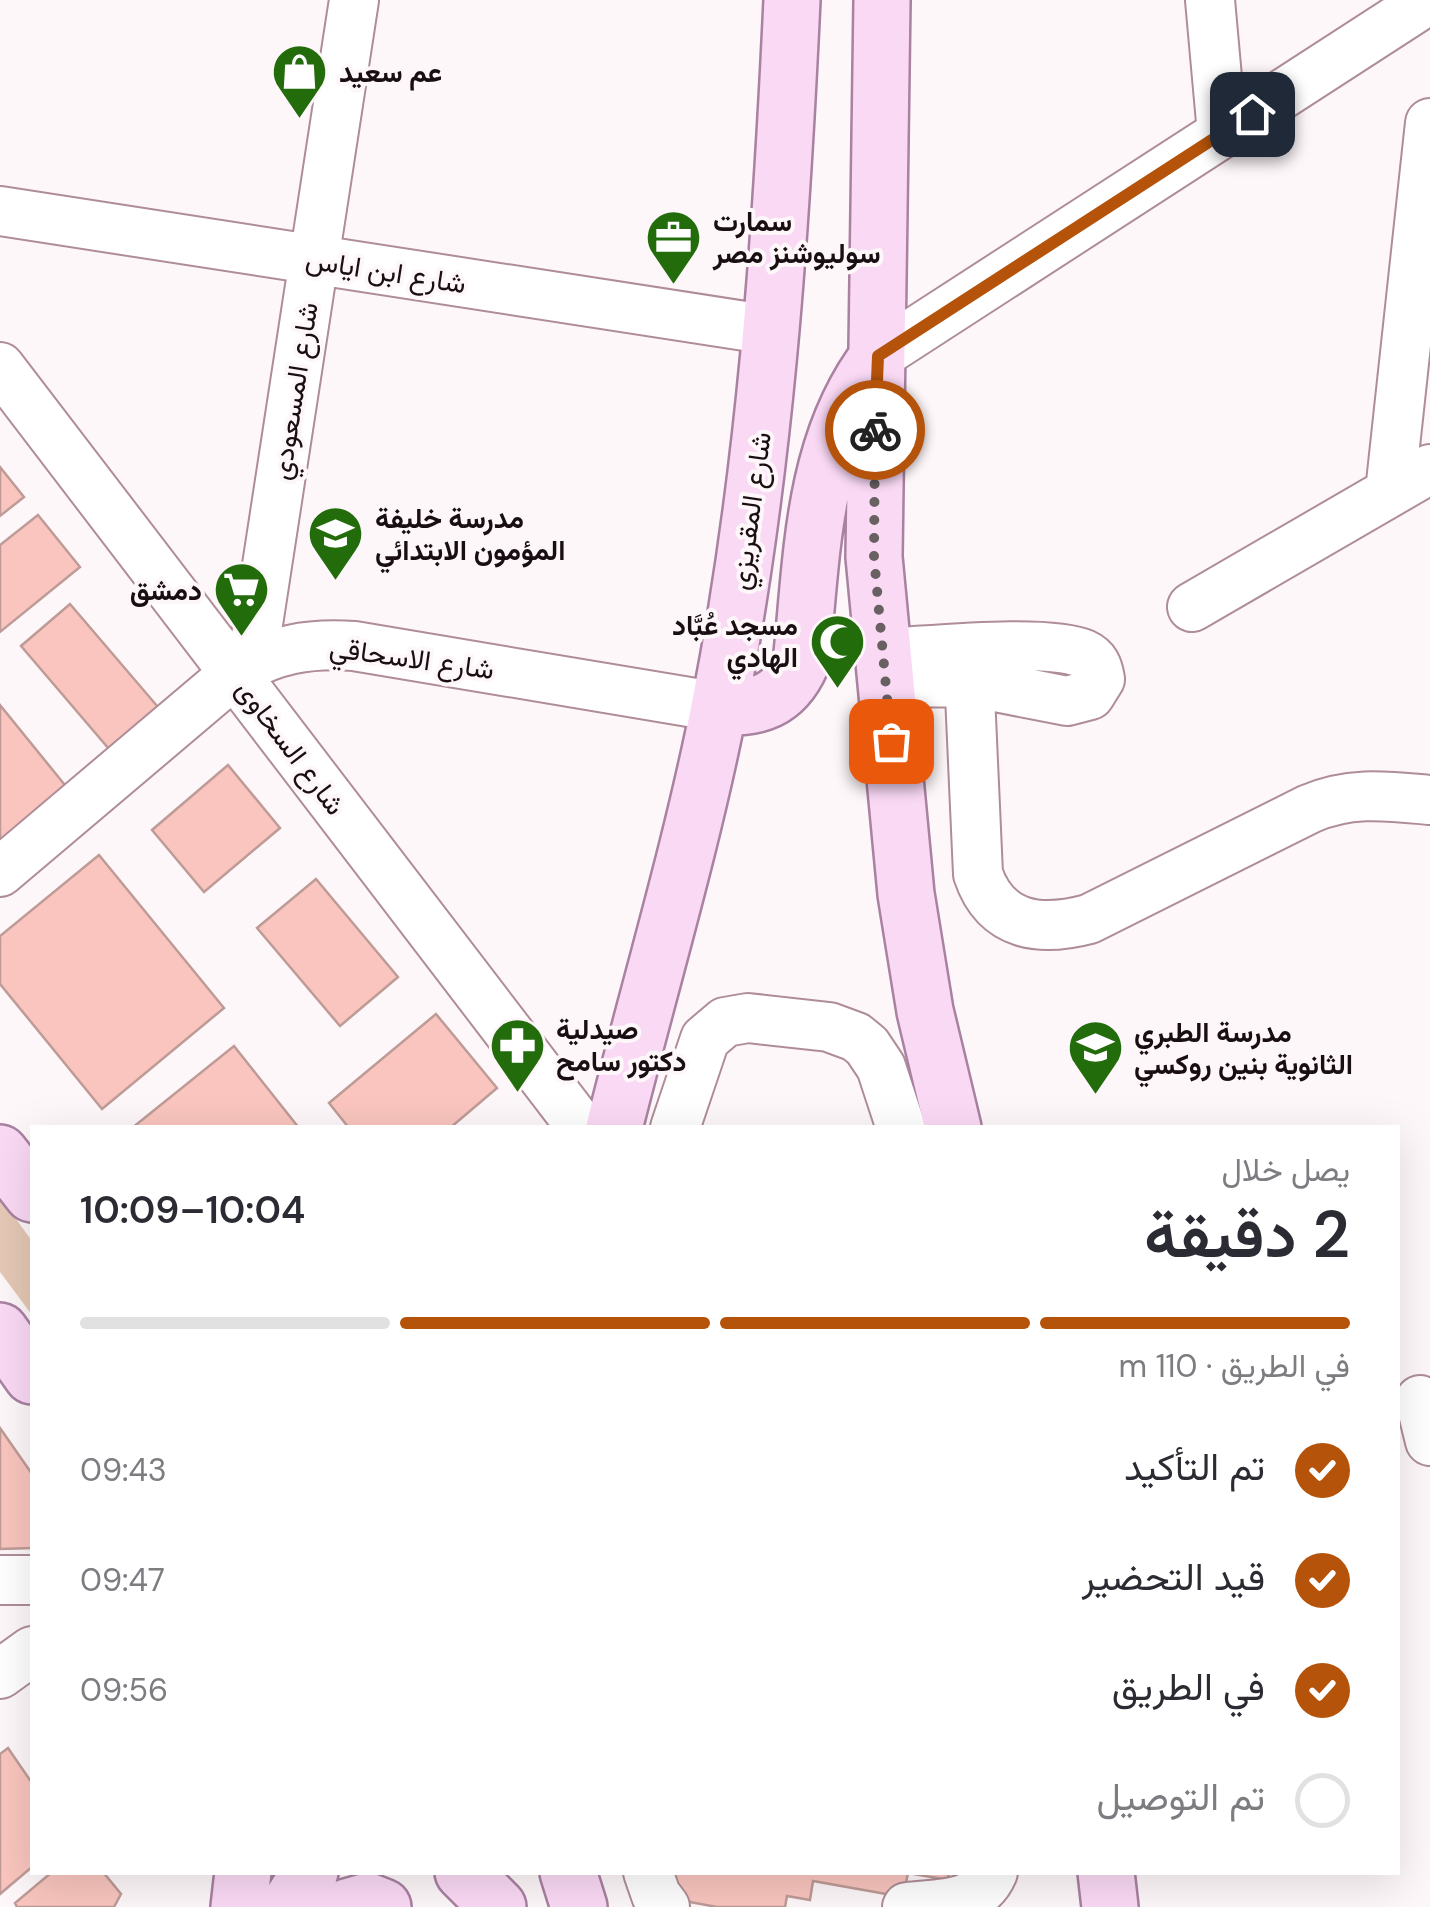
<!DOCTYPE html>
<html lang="ar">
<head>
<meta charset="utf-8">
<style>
  body { margin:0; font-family:"DM Sans",Vazirmatn,sans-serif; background:#f2f2f3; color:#2b2b33; direction:rtl; height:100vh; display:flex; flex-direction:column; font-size:38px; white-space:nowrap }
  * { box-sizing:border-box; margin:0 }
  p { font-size:32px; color:#7c7c81 }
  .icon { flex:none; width:55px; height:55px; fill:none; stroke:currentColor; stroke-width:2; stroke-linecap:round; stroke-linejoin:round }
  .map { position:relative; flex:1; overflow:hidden; direction:ltr }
  .sheet { position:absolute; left:30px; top:1125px; width:1370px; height:750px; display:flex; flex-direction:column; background:#fff; border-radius:0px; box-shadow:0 10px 40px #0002; direction:rtl }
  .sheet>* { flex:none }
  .pin { position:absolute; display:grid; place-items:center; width:85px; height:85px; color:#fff; margin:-42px; border-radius:20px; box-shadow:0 5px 15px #0006 }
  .courier { position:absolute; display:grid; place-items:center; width:100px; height:100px; margin:-50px; border:8px solid #b45309; border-radius:50%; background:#fff; color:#222; box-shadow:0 2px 12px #0007 }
  .summary em { font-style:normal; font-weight:600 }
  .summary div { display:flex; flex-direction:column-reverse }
  .summary { display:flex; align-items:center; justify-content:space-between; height:170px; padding:0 50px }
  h1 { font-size:65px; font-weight:600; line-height:75px }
  .bar { display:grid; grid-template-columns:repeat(4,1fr); gap:15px 10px; align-content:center; height:120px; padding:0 50px }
  .bar i { height:12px; border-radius:8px; background:#e1e1e2 }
  .bar .on { background:#b45309 }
  .bar p { grid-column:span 4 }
  ol { padding:0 50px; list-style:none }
  li { display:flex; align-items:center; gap:30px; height:110px }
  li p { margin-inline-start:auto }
  li .icon { padding:10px; border-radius:50%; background:#b45309; color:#fff; stroke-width:4 }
  li:last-child { color:#7c7c81 }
  li i { width:55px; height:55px; border:5px solid #e1e1e2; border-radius:50% }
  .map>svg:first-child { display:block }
  .green { fill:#e5c8b5 }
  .building { fill:#f9c5be; stroke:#be9b96; stroke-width:2.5 }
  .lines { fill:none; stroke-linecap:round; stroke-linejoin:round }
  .minor-casing { stroke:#af8d97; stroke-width:52 }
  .major-casing { stroke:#a981a1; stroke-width:60 }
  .minor { stroke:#fff; stroke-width:48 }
  .major { stroke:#fad9f5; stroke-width:55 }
  .done { stroke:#696062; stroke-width:10; stroke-dasharray:0 18 }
  .route { stroke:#b45309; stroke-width:12 }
  .labels { text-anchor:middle; stroke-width:8; stroke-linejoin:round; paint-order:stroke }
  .poi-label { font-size:28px; font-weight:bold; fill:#190e11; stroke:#fef7f9; text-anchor:start }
  .street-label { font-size:28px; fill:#190e11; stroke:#fef7f9 }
</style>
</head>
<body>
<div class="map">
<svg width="1430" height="1907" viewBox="0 0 1430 1907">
  <rect width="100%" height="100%" fill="#fef7f9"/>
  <path class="green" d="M0 1197 32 1241V1315L0 1272Z"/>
  <path class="building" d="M0 467 24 497 0 516Z
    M38 515 80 567 0 632V545Z
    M70 604 158 707 109 749 21 646Z
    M0 705 73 795 0 856Z
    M228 765 280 828 204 892 152 830Z
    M99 855 224 1008 102 1109 0 984V936Z
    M316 879 398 977 340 1026 257 928Z
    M436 1014 497 1088 450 1128H349L329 1103Z
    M234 1046 299 1128H132Z
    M0 1428 32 1474V1548L0 1549Z
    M8 1748 32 1783V1867L0 1894V1754Z
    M52 1872H103L121 1894 114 1907H17L15 1903Z
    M673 1872H949L948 1880 908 1873 903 1897 813 1881 810 1900 787 1896 785 1907H717L668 1898Z"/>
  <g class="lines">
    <defs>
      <path id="minor" d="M1210 0 1222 133
        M0 211 771 330
        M878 356 1428 0
        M0 367 582 1128
        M1390 492 1430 123
        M1192 607 1430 469
        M968 650 978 874C996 927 1040 932 1089 919L1309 809C1350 791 1387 796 1430 800
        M882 653C928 651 1047 638 1084 654 1095 659 1098 667 1100 679L1090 695 1067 701 970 682 885 683
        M252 663 354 0
        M0 872 235 673C273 649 309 643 354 646L719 707
        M675 1128 705 1039 725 1022 748 1018 829 1027 856 1037 867 1046 881 1067 901 1128
        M1420 1400 1430 1441
        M0 1580H32
        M0 1674 32 1651
        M648 1872 656 1895 665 1907
        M907 1907C940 1903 978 1907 993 1872"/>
      <path id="major" d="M882 0 874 557 906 894 925 1011 953 1128
        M719 707C758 709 784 701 801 663 812 561 811 453 871 366
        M614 1128C649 988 691 849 719 708 765 475 781 237 792 0
        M0 1153 32 1194
        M0 1331 32 1376
        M463 1872 498 1907
        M568 1872 579 1907
        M1106 1872 1110 1907
        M239 1907 243 1872
        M288 1907 310 1872
        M347 1907 368 1901 383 1907"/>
    </defs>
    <use href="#minor" class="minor-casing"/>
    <use href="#major" class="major-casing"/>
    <use href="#minor" class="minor"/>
    <use href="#major" class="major"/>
  </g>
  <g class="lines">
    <path class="done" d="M875 430 874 557 891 741"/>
    <path class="route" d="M875 430 878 356 1252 114"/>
  </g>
  <defs>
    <symbol id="shop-pin" viewBox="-11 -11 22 30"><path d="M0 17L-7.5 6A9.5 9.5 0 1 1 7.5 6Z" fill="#226c0c" stroke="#fef7f9"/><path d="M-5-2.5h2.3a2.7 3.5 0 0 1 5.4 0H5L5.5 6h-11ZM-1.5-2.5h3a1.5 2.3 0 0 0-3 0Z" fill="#fff"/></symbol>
    <symbol id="office-pin" viewBox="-11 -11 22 30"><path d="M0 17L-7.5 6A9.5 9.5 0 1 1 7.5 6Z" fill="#226c0c" stroke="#fef7f9"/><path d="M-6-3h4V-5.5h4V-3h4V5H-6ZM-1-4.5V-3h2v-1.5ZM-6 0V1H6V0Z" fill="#fff"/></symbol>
    <symbol id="school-pin" viewBox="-11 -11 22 30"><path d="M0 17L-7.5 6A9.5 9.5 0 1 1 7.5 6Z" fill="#226c0c" stroke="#fef7f9"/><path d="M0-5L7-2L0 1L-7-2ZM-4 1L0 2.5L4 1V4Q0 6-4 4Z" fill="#fff"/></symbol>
    <symbol id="supermarket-pin" viewBox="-11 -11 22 30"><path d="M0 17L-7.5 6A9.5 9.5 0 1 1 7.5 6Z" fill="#226c0c" stroke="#fef7f9"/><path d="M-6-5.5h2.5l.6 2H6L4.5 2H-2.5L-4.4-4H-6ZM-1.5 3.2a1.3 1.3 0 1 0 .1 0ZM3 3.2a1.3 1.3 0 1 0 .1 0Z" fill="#fff"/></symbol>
    <symbol id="mosque-pin" viewBox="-11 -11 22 30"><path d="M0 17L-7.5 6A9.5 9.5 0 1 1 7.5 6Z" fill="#226c0c" stroke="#fef7f9"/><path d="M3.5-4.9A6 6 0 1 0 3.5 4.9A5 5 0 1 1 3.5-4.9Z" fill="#fff"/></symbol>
    <symbol id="pharmacy-pin" viewBox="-11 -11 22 30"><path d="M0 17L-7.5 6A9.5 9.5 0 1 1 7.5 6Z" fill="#226c0c" stroke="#fef7f9"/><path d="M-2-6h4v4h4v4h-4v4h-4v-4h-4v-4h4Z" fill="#fff"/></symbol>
  </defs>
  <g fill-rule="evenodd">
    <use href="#shop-pin" x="268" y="40" width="63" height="86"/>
    <use href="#office-pin" x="642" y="206" width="63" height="86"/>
    <use href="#school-pin" x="304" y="502" width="63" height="86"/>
    <use href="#supermarket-pin" x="210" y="558" width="63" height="86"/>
    <use href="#mosque-pin" x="806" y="610" width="63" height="86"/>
    <use href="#pharmacy-pin" x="486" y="1014" width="63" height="86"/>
    <use href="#school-pin" x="1064" y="1016" width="63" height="86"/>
  </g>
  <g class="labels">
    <g class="poi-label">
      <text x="339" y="82">عم سعيد</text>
      <text x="713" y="231">سمارت<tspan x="713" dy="32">سوليوشنز مصر</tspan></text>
      <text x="375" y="528">مدرسة خليفة<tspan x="375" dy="32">المؤمون الابتدائي</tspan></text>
      <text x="202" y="600" text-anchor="end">دمشق</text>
      <text x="798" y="635" text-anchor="end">مسجد عُبَّاد<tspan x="798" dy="32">الهادي</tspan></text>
      <text x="556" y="1039">صيدلية<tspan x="556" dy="32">دكتور سامح</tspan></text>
      <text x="1134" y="1042">مدرسة الطبري<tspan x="1134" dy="32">الثانوية بنين روكسي</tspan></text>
    </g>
    <g class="street-label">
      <text transform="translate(386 271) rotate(9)" y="10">شارع ابن اياس</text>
      <text transform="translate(294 391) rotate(-81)" y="10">شارع المسعودي</text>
      <text transform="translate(750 511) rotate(-82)" y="10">شارع المقريزي</text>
      <text transform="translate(412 658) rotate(8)" y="10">شارع الاسحاقي</text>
      <text transform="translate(291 747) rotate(53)" y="10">شارع السخاوى</text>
    </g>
  </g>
</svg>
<div class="pin" style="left:891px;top:741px;background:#ea580c"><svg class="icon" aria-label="bag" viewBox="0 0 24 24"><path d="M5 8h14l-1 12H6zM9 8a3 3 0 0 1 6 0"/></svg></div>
<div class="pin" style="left:1252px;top:114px;background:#1f2937"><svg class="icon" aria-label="home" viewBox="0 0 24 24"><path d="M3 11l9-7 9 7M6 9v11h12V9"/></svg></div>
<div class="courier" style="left:875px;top:430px"><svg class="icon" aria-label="bike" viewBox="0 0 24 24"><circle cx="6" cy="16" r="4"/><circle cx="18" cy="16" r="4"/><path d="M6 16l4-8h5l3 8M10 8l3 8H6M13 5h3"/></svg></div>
<section class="sheet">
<div class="summary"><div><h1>2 دقيقة</h1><p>يصل خلال</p></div><em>10:04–10:09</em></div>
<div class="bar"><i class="on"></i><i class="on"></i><i class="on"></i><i></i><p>في الطريق · 110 m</p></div>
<ol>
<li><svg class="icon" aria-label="check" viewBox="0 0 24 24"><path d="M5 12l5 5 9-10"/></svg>تم التأكيد<p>09:43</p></li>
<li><svg class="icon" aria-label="check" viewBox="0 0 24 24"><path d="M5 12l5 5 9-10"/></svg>قيد التحضير<p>09:47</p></li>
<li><svg class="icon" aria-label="check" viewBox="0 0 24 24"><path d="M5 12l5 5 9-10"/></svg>في الطريق<p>09:56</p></li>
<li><i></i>تم التوصيل</li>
</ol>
</section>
</div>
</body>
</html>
